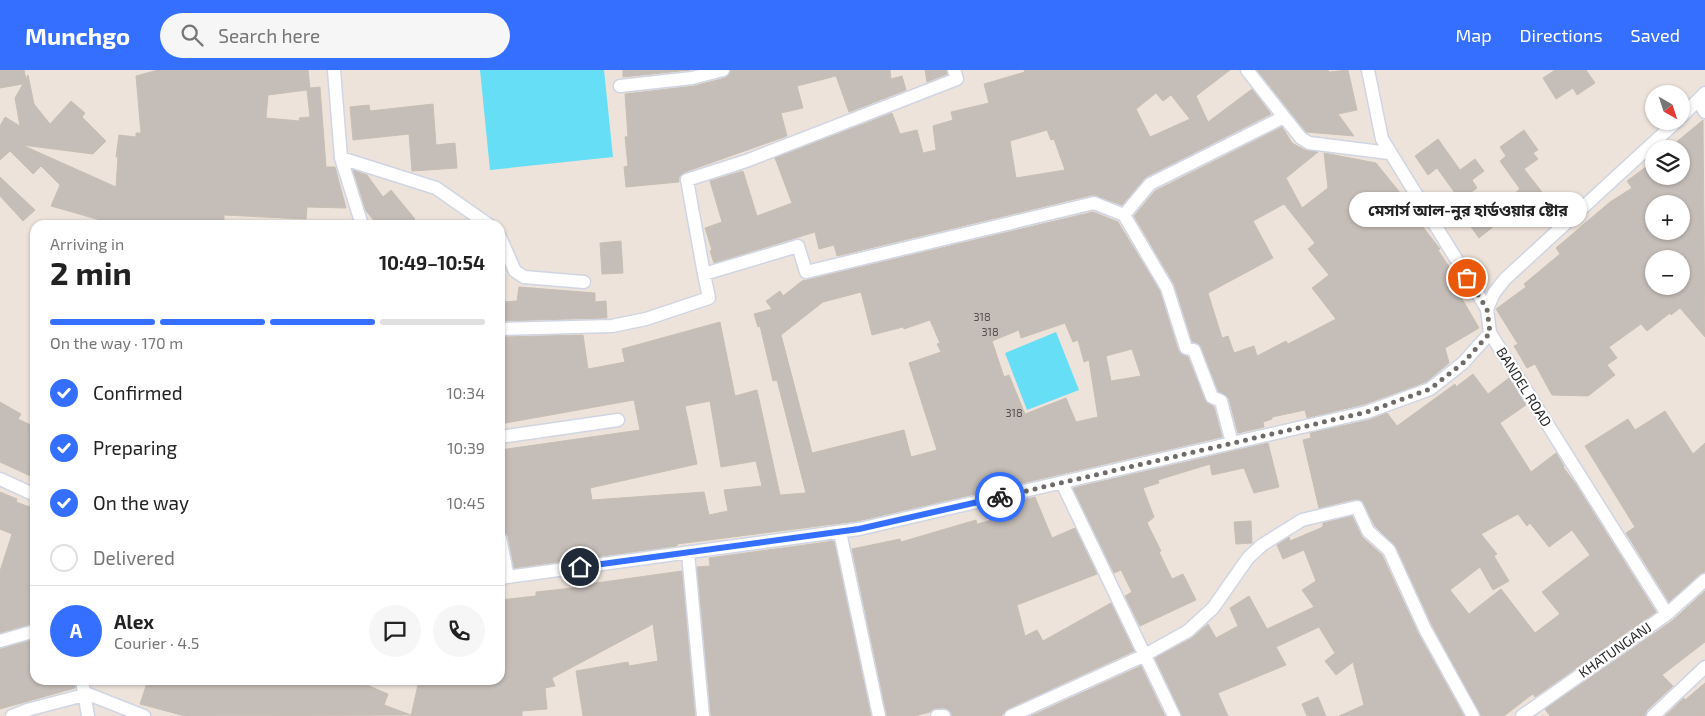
<!DOCTYPE html>
<html lang="en">
<head>
<meta charset="utf-8">
<style>
  body { margin:0; font-family:"Exo 2","Noto Sans Bengali",sans-serif; background:#f6f6f6; color:#222; height:100vh; display:flex; flex-direction:column; font-size:19px; white-space:nowrap }
  * { box-sizing:border-box; margin:0 }
  p { font-size:16px; color:#767676 }
  .icon { flex:none; width:28px; height:28px; fill:none; stroke:currentColor; stroke-width:2; stroke-linecap:round; stroke-linejoin:round }
  .map { position:relative; flex:1; overflow:hidden }
  .details { position:absolute; left:30px; top:150px; width:475px; height:465px; display:flex; flex-direction:column; background:#fff; border-radius:15px; box-shadow:0 1px 4px #0004 }
  .details>* { flex:none }
  .needle { width:32px; rotate:141deg }
  .fabs { position:absolute; left:1645px; top:15px; display:grid; gap:10px }
  .fabs a { display:grid; place-items:center; width:45px; height:45px; border-radius:50%; background:#fff; box-shadow:0 1px 4px #0004; font-size:25px }
  .pin { position:absolute; display:grid; place-items:center; width:42px; height:42px; color:#fff; margin:-21px; border:2px solid #fff; border-radius:50%; box-shadow:0 1px 5px #0007 }
  .courier { position:absolute; display:grid; place-items:center; width:50px; height:50px; margin:-25px; border:4px solid #356fff; border-radius:50%; background:#fff; color:#222; box-shadow:0 1px 6px #0007 }
  .bubble { position:absolute; height:35px; border-radius:18px; background:#fff; box-shadow:0 1px 4px #0004; font-size:16px; font-weight:700; line-height:35px; text-align:center }
  .overview em { font-style:normal; font-weight:700 }
  .overview div { display:flex; flex-direction:column-reverse }
  .overview { display:flex; align-items:center; justify-content:space-between; height:85px; padding:0 20px }
  h1 { font-size:32px; font-weight:700; line-height:38px }
  .bar { display:grid; grid-template-columns:repeat(4,1fr); gap:8px 5px; align-content:center; height:60px; padding:0 20px }
  .bar i { height:6px; border-radius:4px; background:#e0e0e0 }
  .bar .on { background:#356fff }
  .bar p { grid-column:span 4 }
  .line { display:flex; align-items:center; gap:12px; padding:0 20px; border-top:1px solid #e0e0e0 }
  .line div { flex:1 }
  .round { display:grid; place-items:center; flex:none; width:52px; height:52px; border-radius:26px; background:#f6f6f6 }
  ol { padding:0 20px; list-style:none }
  li { display:flex; align-items:center; gap:15px; height:55px }
  li p { margin-inline-start:auto }
  li .icon { padding:5px; border-radius:50%; background:#356fff; color:#fff; stroke-width:4 }
  li:last-child { color:#767676 }
  li i { width:28px; height:28px; border:2px solid #e0e0e0; border-radius:50% }
  header { display:flex; align-items:center; gap:30px; box-sizing:border-box; height:70px; padding:0 25px; background:#356fff; color:#fff }
  header strong { font-size:24px }
  nav { display:flex; gap:28px; margin-inline-start:auto; font-size:18px }
  .search { width:350px; height:45px; background:#f6f6f6; display:flex; align-items:center; gap:12px; box-sizing:border-box; padding:0 18px; border-radius:28px; color:#767676; font-size:19px }
  .map>svg:first-child { display:block }
  .water { fill:#66def6 }
  .building { fill:#c5bdb7; stroke:#c8bfb4; fill-rule:evenodd }
  .lines { fill:none; stroke-linecap:round; stroke-linejoin:round }
  .street-casing { stroke:#d0d5e4; stroke-width:15 }
  .street { stroke:#fff; stroke-width:12 }
  .done { stroke:#6e6b68; stroke-width:5; stroke-dasharray:0 9 }
  .route { stroke:#356fff; stroke-width:6 }
  .labels { text-anchor:middle; stroke-width:4.5; stroke-linejoin:round; paint-order:stroke }
  .number-label { font-size:11px; fill:#514f4d }
  .street-label { font-size:14px; fill:#2a2a2a; stroke:#fff }
</style>
</head>
<body>
<header>
<strong>Munchgo</strong>
<div class="search"><svg class="icon" aria-label="search" viewBox="0 0 24 24"><circle cx="10" cy="10" r="6"/><path d="M15 15l6 6"/></svg>Search here</div>
<nav><a>Map</a><a>Directions</a><a>Saved</a></nav>
</header>
<div class="map">
<svg width="1705" height="646" viewBox="0 0 1705 646">
  <rect width="100%" height="100%" fill="#ede3da"/>
  <path class="water" d="M480 0H604L613 87 490 100Z
    M1056 262 1079 320 1027 340 1005 283Z"/>
  <path class="building" d="M0 0H24L26 9 28 5 34 34 50 54 71 31 85 43 82 47 106 71 93 84 22 75 116 117 118 87H116L119 65 136 67V63H141L136 6 158 0H308L310 18 320 17 326 97H335L346 138 307 137 306 149 224 145V155H193L164 150 163 155 122 150 121 155H99L100 150 51 136 60 115 41 96 33 104 10 81 0 90V56L5 47 20 56 15 28 23 14 0 18ZM307 20 310 47 299 48 300 51 266 48 268 25Z
    M623 0H690L623 7Z
    M731 0H890L891 9 902 6 906 20 849 42 836 6 797 16 803 38 781 43 787 66 685 102 679 107V112L626 117 624 97 628 96 625 67 628 66 625 24 694 16 725 8Z
    M925 0H946L947 4 927 12Z
    M1024 0H1230L1196 26 1208 52 1252 19 1271 44 1146 107 1122 135 1092 125 837 186 834 175 819 179 815 162 714 193 710 181 712 180 705 158 722 152 710 111 743 101 757 146 792 133 775 88 892 43 900 64 917 60 923 83 936 80 933 56 953 50 951 42 989 33 984 14 1025 2ZM1156 23 1163 31 1171 25 1190 49 1150 67 1136 39ZM1047 60 1051 70 1054 69 1065 100 1016 108 1010 71Z
    M1257 0H1328L1329 2 1348 0 1357 40 1338 44 1354 66 1306 62Z
    M1555 0H1586L1595 13 1577 25 1573 18 1556 29 1543 8Z
    M433 34 436 75 455 73 457 98 412 101 409 64 353 70 350 37 369 35 370 41Z
    M1703 50 1705 267 1680 238 1671 245 1670 243 1647 261 1641 254 1609 277 1617 288 1607 295 1615 305 1588 326 1552 325 1535 294 1527 298 1514 276 1518 274 1496 239 1526 217 1524 214 1560 184 1556 178 1610 132 1632 118 1627 111 1654 91V106H1681V79H1668ZM1654 134H1681V161H1654ZM1654 189H1681V216H1654Z
    M1282 57 1292 73 1305 80 1318 82 1286 108 1302 138 1328 118 1324 83 1376 93 1422 150 1419 152 1440 179 1438 180 1459 212 1454 215 1479 258 1445 278 1449 293 1426 312 1365 334 1307 348 1305 340 1272 347V349L1263 352 1264 357 1238 363 1229 329 1218 321 1201 277 1192 271 1174 214 1134 146 1155 121ZM1284 134 1315 173 1308 179 1329 205 1312 218 1336 249 1288 274 1286 271 1257 286 1254 276 1234 283 1228 266 1222 268 1208 223 1273 188 1253 151Z
    M1524 60 1538 80 1533 83 1538 89 1524 99 1549 131 1516 156 1508 145 1479 168 1469 154 1483 142 1486 146 1520 119 1500 91 1506 86 1500 77Z
    M1438 69 1460 100 1475 89 1484 101 1472 110 1477 118 1460 130 1437 98 1428 105 1415 86Z
    M353 100 367 105 383 127 391 120 415 149 407 155H378L366 141Z
    M0 107 35 140 23 151 0 126Z
    M1093 142 1118 152 1160 221 1178 280 1188 287 1205 330 1214 337 1222 367 858 451 677 474V476L514 498 508 466 500 460V380L640 360 634 330 500 354V267L583 265 588 299 625 292 622 279 720 252 735 326 757 320 780 425 806 423 777 310 773 311 760 256 758 257 754 244 772 239 766 231 780 221 783 226 802 211ZM861 222 872 265 903 257 904 259 930 250 940 273 937 274 941 282 909 293 937 380 911 387 904 360 812 383 781 265 823 232ZM1065 253 1073 272 1078 270 1084 292 1089 290 1098 347 1076 352 1066 328 1025 344 1009 305 1004 307 992 271 1019 260 1021 268ZM1132 279 1141 306 1111 311 1106 286ZM710 331 721 397 756 391 762 416 724 420 728 441 709 445 704 422 592 430 590 418 697 394 685 336Z
    M621 171 623 203 602 204 600 173Z
    M519 217 595 223V232L606 231 607 248 500 251V232L517 231Z
    M1473 304 1488 324 1509 308 1526 335 1500 353 1531 402 1556 383 1564 396 1563 397 1575 413 1656 542 1535 627 1533 624 1530 626 1504 646H1481L1432 555 1396 477 1375 456 1362 431 1355 429 1319 438 1303 370 1311 368 1310 363 1369 350 1387 343 1397 356 1455 314 1456 317ZM1518 444 1527 456 1530 453 1549 477 1572 460 1590 485 1542 522 1560 544 1535 563 1501 519 1469 544 1450 520 1480 497 1493 520 1509 511 1494 486 1497 484 1481 464Z
    M0 332 21 344 18 349 35 357V408L0 392Z
    M1665 341 1693 384 1705 373V502L1700 504 1669 532 1626 463 1635 457 1585 376 1628 349 1635 360Z
    M1268 373 1279 417 1254 423 1244 398 1212 405 1210 394 1158 410 1159 413 1143 418 1154 447 1147 453 1161 481 1159 482 1172 509 1183 504 1196 530 1140 556 1125 526 1132 522 1121 500 1114 503 1073 418Z
    M0 422 17 429 16 432 35 439V553L0 563V501L12 464 0 459Z
    M1035 427 1052 468 1075 458 1097 504 1017 535 1025 566 1037 560 1043 571 1111 533 1134 581 1008 639 1001 646H952L951 642 944 638 933 639 930 642 915 646H887L852 479 900 469 901 472 976 450 977 454 1008 446 1007 443 1017 440 1014 432Z
    M1352 446 1362 467 1382 485 1418 563 1464 646H1339L1364 635 1353 592 1336 605 1325 591 1335 583 1319 557 1276 577 1286 595 1218 623 1228 646H1182L1155 588 1192 568 1208 554 1216 568 1238 556 1230 538 1249 526 1267 559 1314 537 1302 520 1316 511 1304 480 1283 489 1277 475 1289 467 1290 471 1323 457V453Z
    M1251 451 1252 473 1236 474 1234 452Z
    M834 471 871 646H711L697 497 710 496 709 488Z
    M682 501 695 646H583L576 601 628 592 629 596 658 591 653 554 552 608 555 616 545 618 547 639 522 641V646H411L419 610H502L500 530 536 526V522L582 517V515Z
    M1705 521V572L1662 605 1673 616 1647 640 1645 646H1550L1545 639 1672 551Z
    M35 569V610H74L75 618 0 639V579Z
    M1141 596 1165 646H1031Z
    M148 610H355L388 624 384 635 411 645 185 646 140 634Z
    M1705 613V646H1665L1684 628 1685 630Z
    M1318 627 1326 646H1307L1302 634Z"/>
  <g class="lines">
    <defs>
      <path id="street" d="M334 0 341 88 362 155
        M1368 0 1382 69 1487 239 1490 263 1667 544
        M620 16 692 8 723 0
        M1698 30 1705 42
        M1284 47 1301 68 1309 73 1389 83
        M1681 47 1705 23
        M341 88 436 118 489 155
        M1124 145 1150 114 1284 47 1247 0
        M500 167 515 201 524 207 584 212
        M704 204 687 110 746 91 957 9 954 0
        M1487 239 1494 223 1505 209 1677 51
        M500 259 612 256 646 249 709 228 704 204 798 176 806 202 1094 133 1124 145 1167 218 1186 278 1194 280 1212 327 1221 331 1232 373
        M500 367 618 350
        M0 409 35 425
        M1062 413 1174 646
        M840 462 879 646
        M500 468 508 507
        M688 483 703 646
        M500 508 859 459 1367 342 1430 319 1463 293 1490 263
        M0 571 35 561
        M82 610 88 646
        M12 646 27 640 88 624 144 646
        M937 646H944
        M1011 646 1143 586 1188 561 1213 538 1248 488 1262 475 1302 450 1357 437 1368 461 1389 480 1425 559 1473 646
        M1522 646 1667 544 1705 510
        M1653 646 1705 597"/>
    </defs>
    <use href="#street" class="street-casing"/>
    <use href="#street" class="street"/>
  </g>
  <g class="lines">
    <path class="done" d="M1000 427 1367 342 1430 319 1463 293 1490 263 1487 239 1467 208"/>
    <path class="route" d="M580 497 859 459 1000 427"/>
  </g>
  <g class="labels">
    <g class="number-label">
      <text x="982" y="251">318</text>
      <text x="990" y="266">318</text>
      <text x="1014" y="347">318</text>
    </g>
    <g class="street-label">
      <text transform="translate(1524 317) rotate(58)" y="5">BANDEL ROAD</text>
      <text transform="translate(1615 580) rotate(-35)" y="5">KHATUNGANJ</text>
    </g>
  </g>
</svg>
<div class="fabs">
<a><svg class="needle" viewBox="-14 -14 28 28"><path d="M0-13l5 13h-10z" fill="#e53935"/><path d="M0 13l5-13h-10z" fill="#767676"/></svg></a>
<a><svg class="icon" aria-label="layers" viewBox="0 0 24 24"><path d="M12 4l9 5-9 5-9-5zM3 14l9 5 9-5"/></svg></a>
<a>+</a>
<a>−</a>
</div>
<div class="pin" style="left:1467px;top:208px;background:#ea580c"><svg class="icon" aria-label="bag" viewBox="0 0 24 24"><path d="M5 8h14l-1 12H6zM9 8a3 3 0 0 1 6 0"/></svg></div>
<div class="pin" style="left:580px;top:497px;background:#1f2937"><svg class="icon" aria-label="home" viewBox="0 0 24 24"><path d="M3 11l9-7 9 7M6 9v11h12V9"/></svg></div>
<div class="courier" style="left:1000px;top:427px"><svg class="icon" aria-label="bike" viewBox="0 0 24 24"><circle cx="6" cy="16" r="4"/><circle cx="18" cy="16" r="4"/><path d="M6 16l4-8h5l3 8M10 8l3 8H6M13 5h3"/></svg></div>
<div class="bubble" style="left:1349px;top:122px;width:238px">মেসার্স আল-নুর হার্ডওয়ার ষ্টোর</div>
<section class="details">
<div class="overview"><div><h1>2 min</h1><p>Arriving in</p></div><em>10:49–10:54</em></div>
<div class="bar"><i class="on"></i><i class="on"></i><i class="on"></i><i></i><p>On the way · 170 m</p></div>
<ol>
<li><svg class="icon" aria-label="check" viewBox="0 0 24 24"><path d="M5 12l5 5 9-10"/></svg>Confirmed<p>10:34</p></li>
<li><svg class="icon" aria-label="check" viewBox="0 0 24 24"><path d="M5 12l5 5 9-10"/></svg>Preparing<p>10:39</p></li>
<li><svg class="icon" aria-label="check" viewBox="0 0 24 24"><path d="M5 12l5 5 9-10"/></svg>On the way<p>10:45</p></li>
<li><i></i>Delivered</li>
</ol>
<div class="line" style="height:90px"><b class="round" style="background:#356fff;color:#fff">A</b><div><b>Alex</b><p>Courier · 4.5</p></div><a class="round"><svg class="icon" aria-label="chat" viewBox="0 0 24 24"><path d="M4 5h16v11H9l-5 4z"/></svg></a><a class="round"><svg class="icon" aria-label="phone" viewBox="0 0 24 24"><path d="M5 4h4l2 5-3 2q2 4 5 5l2-3 5 2v4C11 20 4 13 5 4z"/></svg></a></div>
</section>
</div>
</body>
</html>
